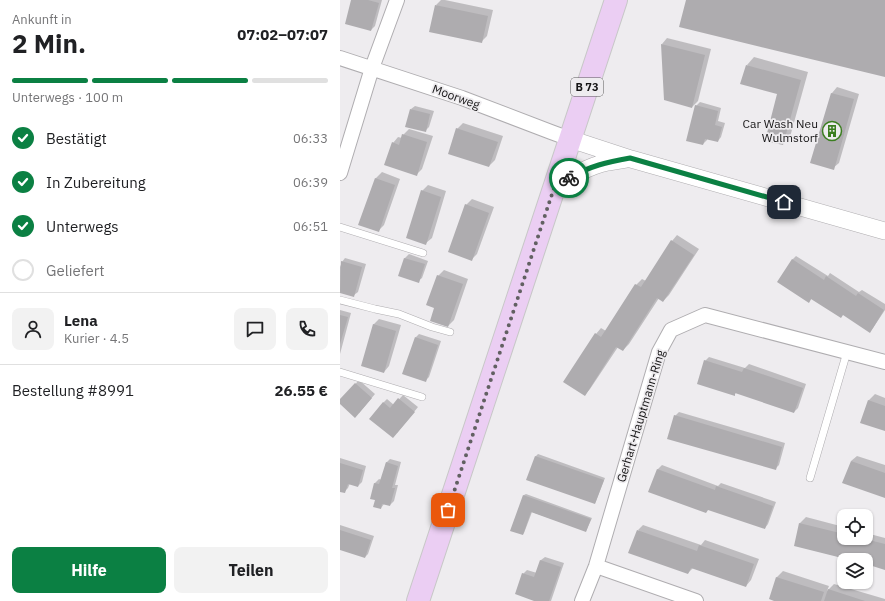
<!DOCTYPE html>
<html lang="de">
<head>
<meta charset="utf-8">
<style>
  body { margin:0; font-family:"IBM Plex Sans",sans-serif; background:#f2f2f2; color:#202124; height:100vh; display:flex; flex-direction:column; font-size:15px; white-space:nowrap }
  * { box-sizing:border-box; margin:0 }
  p { font-size:13px; color:#757577 }
  .icon { flex:none; width:22px; height:22px; fill:none; stroke:currentColor; stroke-width:2; stroke-linecap:round; stroke-linejoin:round }
  .map { position:relative; flex:1; overflow:hidden }
  .drawer { display:flex; flex-direction:column; background:#fff; width:340px }
  .drawer>* { flex:none }
  .fabs { position:absolute; left:497px; top:509px; display:grid; gap:8px }
  .fabs a { display:grid; place-items:center; width:36px; height:36px; border-radius:8px; background:#fff; box-shadow:0 1px 3px #0004; font-size:20px }
  .pin { position:absolute; display:grid; place-items:center; width:34px; height:34px; color:#fff; margin:-17px; border-radius:8px; box-shadow:0 2px 6px #0006 }
  .courier { position:absolute; display:grid; place-items:center; width:40px; height:40px; margin:-20px; border:3px solid #0b8043; border-radius:50%; background:#fff; color:#222; box-shadow:0 1px 5px #0007 }
  .headline em { font-style:normal; font-weight:700 }
  .headline div { display:flex; flex-direction:column-reverse }
  .headline { display:flex; align-items:center; justify-content:space-between; height:68px; padding:0 12px }
  h1 { font-size:26px; font-weight:700; line-height:30px }
  .bar { display:grid; grid-template-columns:repeat(4,1fr); gap:6px 4px; align-content:center; height:48px; padding:0 12px }
  .bar i { height:5px; border-radius:3px; background:#e0e0e0 }
  .bar .current { background:#0b8043 }
  .bar p { grid-column:span 4 }
  .line { display:flex; align-items:center; gap:10px; padding:0 12px; border-top:1px solid #e0e0e0 }
  .line div { flex:1 }
  .round { display:grid; place-items:center; flex:none; width:42px; height:42px; border-radius:8px; background:#f2f2f2 }
  ol { padding:0 12px; list-style:none }
  li { display:flex; align-items:center; gap:12px; height:44px }
  li p { margin-inline-start:auto }
  li .icon { padding:4px; border-radius:50%; background:#0b8043; color:#fff; stroke-width:4 }
  li:last-child { color:#757577 }
  li i { width:22px; height:22px; border:2px solid #e0e0e0; border-radius:50% }
  .action { display:flex; gap:8px; margin-top:auto; padding:8px 12px }
  .action a { flex:1; height:46px; border-radius:8px; background:#0b8043; color:#fff; font-size:16px; font-weight:700; line-height:46px; text-align:center }
  .action a+a { background:#f2f2f2; color:#202124 }
  main { display:flex; flex:1; min-height:0 }
  .map>svg:first-child { display:block }
  .shadow { fill:#0003 }
  .building { fill:#aeacaf }
  .lines { fill:none; stroke-linecap:round; stroke-linejoin:round }
  .service-casing { stroke:#afadb0; stroke-width:8 }
  .minor-casing { stroke:#afadb0; stroke-width:16 }
  .tertiary-casing { stroke:#afadb0; stroke-width:18 }
  .primary-casing { stroke:#c7c7c7; stroke-width:24 }
  .service { stroke:#fff; stroke-width:7 }
  .minor { stroke:#fff; stroke-width:14 }
  .tertiary { stroke:#fff; stroke-width:17 }
  .primary { stroke:#ebcef3; stroke-width:22 }
  .done { stroke:#626062; stroke-width:4; stroke-dasharray:0 7.2 }
  .route { stroke:#0b8043; stroke-width:5 }
  .labels { text-anchor:middle; stroke-width:3.5; stroke-linejoin:round; paint-order:stroke }
  .shield { fill:#eeecef; stroke:#575657; stroke-width:1 }
  .shield-label { font-size:11px; font-weight:bold; fill:#161516 }
  .street-label { font-size:12px; fill:#161516; stroke:#eeecef }
  .poi-label { font-size:12px; fill:#161516; stroke:#eeecef; text-anchor:end }
</style>
</head>
<body>
<main>
<section class="drawer">
<div class="headline"><div><h1>2 Min.</h1><p>Ankunft in</p></div><em>07:02–07:07</em></div>
<div class="bar"><i class="current"></i><i class="current"></i><i class="current"></i><i></i><p>Unterwegs · 100 m</p></div>
<ol>
<li><svg class="icon" aria-label="check" viewBox="0 0 24 24"><path d="M5 12l5 5 9-10"/></svg>Bestätigt<p>06:33</p></li>
<li><svg class="icon" aria-label="check" viewBox="0 0 24 24"><path d="M5 12l5 5 9-10"/></svg>In Zubereitung<p>06:39</p></li>
<li><svg class="icon" aria-label="check" viewBox="0 0 24 24"><path d="M5 12l5 5 9-10"/></svg>Unterwegs<p>06:51</p></li>
<li><i></i>Geliefert</li>
</ol>
<div class="line" style="height:72px"><a class="round"><svg class="icon" aria-label="person" viewBox="0 0 24 24"><circle cx="12" cy="8" r="4"/><path d="M4 21q1-7 8-7t8 7"/></svg></a><div><b>Lena</b><p>Kurier · 4.5</p></div><a class="round"><svg class="icon" aria-label="chat" viewBox="0 0 24 24"><path d="M4 5h16v11H9l-5 4z"/></svg></a><a class="round"><svg class="icon" aria-label="phone" viewBox="0 0 24 24"><path d="M5 4h4l2 5-3 2q2 4 5 5l2-3 5 2v4C11 20 4 13 5 4z"/></svg></a></div>
<div class="line" style="height:52px"><div>Bestellung #8991</div><b>26.55 €</b></div>
<div class="action"><a>Hilfe</a><a>Teilen</a></div>
</section>
<div class="map">
<svg width="545" height="601" viewBox="0 0 545 601">
  <rect width="100%" height="100%" fill="#eeecef"/>
  <path class="shadow" d="M12 0H42L35 26 31 30Z
    M101 0H105L153 10 147 36 141 42 96 5Z
    M327 38 371 49 358 101 352 107 322 44Z
    M414 57 468 72 450 137 443 144 439 94 407 65Z
    M497 87 519 94 499 163 493 168 472 162 492 93Z
    M360 102 381 108 378 121 385 123 381 137 378 141 367 138V140L363 144 356 106Z
    M75 106 94 111 89 127 85 131 71 109Z
    M123 123 163 136 155 160 149 166 117 129Z
    M69 129 93 136 82 169 76 175 53 143 58 137 62 138 63 135Z
    M42 172 60 179 44 225 38 231 20 224 36 178Z
    M88 185 106 191 92 238 86 243 82 191Z
    M132 199 154 207 137 254 131 260 126 205Z
    M337 235 359 249 329 295 323 301 319 298 289 344 283 350 278 347 250 389 245 395 256 334 261 328 266 331 296 285 302 279 306 281 332 241Z
    M69 254 88 261 82 278 78 281 60 275 65 258Z
    M456 256 488 276 490 273 519 292 522 290 545 304V310L533 328 530 331 503 314 472 298 469 302 452 260Z
    M5 258 26 264 18 292 14 295 0 291V267L2 262Z
    M104 270 128 279 114 320 108 326 95 307 98 276Z
    M0 310 11 313 0 354Z
    M39 319 61 325 49 366 44 372 33 325Z
    M79 334 101 341 89 377 85 381 76 337Z
    M369 357 405 368 409 364 466 384 458 408 454 412 397 392 395 394 365 361Z
    M19 380 35 394 19 413 0 403V401Z
    M535 394 545 398V430L521 422 529 400Z
    M63 395 78 407 57 433 43 403 47 399 54 405Z
    M339 412 445 443 439 465 435 469 335 416Z
    M198 454 265 478 256 501 255 503 188 479 196 456Z
    M517 456 545 465V497L511 461Z
    M0 458 26 466 22 482 18 486 10 483 8 488 4 492 0 491Z
    M50 459 61 462 55 485H58L54 501 50 505 44 504 41 508 36 500 31 498 35 483 39 479 42 480 46 463Z
    M322 465 378 486 381 483 436 502 428 524 425 528 369 509 310 491 318 469Z
    M186 494 252 518 247 529 246 531 192 512 184 533 183 534 171 530 184 495Z
    M466 517 504 527V538H526V533L545 538V569L526 563V560H514L455 545 460 523Z
    M0 525 34 536 28 554 25 557 0 549Z
    M303 525 361 545 365 540 419 559 411 580 406 586 353 568 348 573 298 530Z
    M205 557 224 563 211 601H197L183 574 187 570 197 573 201 560Z
    M443 571 489 586 487 591 494 584 545 599V601H437V577Z"/>
  <path class="building" d="M11 0H28L39 3 31 31 5 24Z
    M346 0H545V77L339 27Z
    M95 5 148 16 142 43 89 32Z
    M321 44 365 55 352 108 324 100Z
    M406 65 461 80 443 145 425 141 437 94 400 84Z
    M491 93 514 99 494 170 470 163Z
    M355 105 378 111 375 125 382 127 378 142 365 139 363 145 346 141Z
    M70 109 90 114 86 132 65 127Z
    M116 128 158 142 149 167 108 154Z
    M62 134 87 142 77 176 44 165 52 142 59 145Z
    M35 178 55 185 39 232 18 225Z
    M81 190 101 197 86 245 66 238Z
    M125 204 149 213 132 261 108 252Z
    M331 240 354 255 323 302 317 298 283 351 276 347 245 396 223 382 255 333 261 337 295 284 301 287Z
    M64 258 85 264 79 283 58 276Z
    M452 259 484 280 486 276 516 296 518 293 544 310 530 333 503 315 501 318 471 299 469 303 437 282Z
    M1 261 22 267 14 297 0 293Z
    M97 275 123 284 108 327 90 321 94 308 86 305Z
    M0 315 8 317 0 344Z
    M33 324 56 331 44 373 21 366Z
    M75 337 98 345 86 382 62 374Z
    M364 360 402 372 404 368 463 388 454 413 395 393V396L357 384Z
    M15 383 32 398 15 418 0 404V399Z
    M58 398 75 412 53 438 29 419 43 402 50 408Z
    M528 400 545 406V431L520 423Z
    M334 415 442 447 436 470 327 439Z
    M195 456 264 480 255 504 186 480Z
    M511 461 545 473V498L502 483Z
    M46 462 58 466 52 488H55L50 506 42 504 41 509 33 507 35 500 30 499 34 483 39 484Z
    M0 463 23 470 18 487 8 484 5 493 0 492Z
    M317 469 375 490 376 486 433 506 425 529 368 510 366 513 308 492Z
    M183 495 251 519 246 532 191 512 183 535 170 531Z
    M459 523 504 534V538H521L545 544V570L526 564V560H510L454 546Z
    M0 530 31 540 25 558 0 550Z
    M297 530 357 551 359 545 414 564 406 587 351 568 348 574 288 553Z
    M200 560 221 567 209 601H194L175 594 182 573 194 577Z
    M436 577 484 592 481 601H434L429 599Z
    M488 589 525 601H484Z"/>
  <g class="lines">
    <defs>
      <path id="service" d="M0 227 83 253
        M0 300 35 309 59 314 92 327 110 332
        M0 372 82 397
        M470 478 507 352"/>
      <path id="minor" d="M0 58 122 98 211 132 230 139
        M0 173 32 68 57 0
        M256 566 356 601
        M242 601 256 566 319 352 331 330 365 315 545 362"/>
      <path id="tertiary" d="M230 139 291 159 545 231
        M214 188C231 177 248 166 268 162 274 161 280 160 286 159"/>
      <path id="primary" d="M78 601 276 0"/>
    </defs>
    <use href="#service" class="service-casing"/>
    <use href="#minor" class="minor-casing"/>
    <use href="#tertiary" class="tertiary-casing"/>
    <use href="#primary" class="primary-casing"/>
    <use href="#service" class="service"/>
    <use href="#minor" class="minor"/>
    <use href="#tertiary" class="tertiary"/>
    <use href="#primary" class="primary"/>
  </g>
  <g class="lines">
    <path class="done" d="M108 510 214 188 229 178"/>
    <path class="route" d="M229 178C250 166 267 162 290 158L444 202"/>
  </g>
  <defs>
    <symbol id="building-ring" viewBox="-11 -11 22 22"><circle r="9.5" fill="#eeecef" stroke="#3b7e20" stroke-width="1.5"/><path d="M-4-6H4V6H1V3H-1V6H-4ZM-2.5-4.3h1.7v1.8h-1.7ZM.8-4.3h1.7v1.8H.8ZM-2.5-1h1.7V.8h-1.7ZM.8-1h1.7V.8H.8Z" fill="#3b7e20"/></symbol>
  </defs>
  <g fill-rule="evenodd">
    <use href="#building-ring" x="481" y="120" width="22" height="22"/>
  </g>
  <g class="labels">
    <rect class="shield" x="231" y="78" width="32" height="18" rx="3"/>
    <g class="shield-label">
      <text x="247" y="91">B 73</text>
    </g>
    <g class="street-label">
      <text transform="translate(116 97) rotate(20)" y="4">Moorweg</text>
      <text transform="translate(301 416) rotate(-73)" y="4">Gerhart-Hauptmann-Ring</text>
    </g>
    <g class="poi-label">
      <text x="478" y="128">Car Wash Neu<tspan x="478" dy="14">Wulmstorf</tspan></text>
    </g>
  </g>
</svg>
<div class="fabs">
<a><svg class="icon" aria-label="locate" viewBox="0 0 24 24"><circle cx="12" cy="12" r="6"/><path d="M12 2v4M12 18v4M2 12h4M18 12h4"/></svg></a>
<a><svg class="icon" aria-label="layers" viewBox="0 0 24 24"><path d="M12 4l9 5-9 5-9-5zM3 14l9 5 9-5"/></svg></a>
</div>
<div class="pin" style="left:108px;top:510px;background:#ea580c"><svg class="icon" aria-label="bag" viewBox="0 0 24 24"><path d="M5 8h14l-1 12H6zM9 8a3 3 0 0 1 6 0"/></svg></div>
<div class="pin" style="left:444px;top:202px;background:#1f2937"><svg class="icon" aria-label="home" viewBox="0 0 24 24"><path d="M3 11l9-7 9 7M6 9v11h12V9"/></svg></div>
<div class="courier" style="left:229px;top:178px"><svg class="icon" aria-label="bike" viewBox="0 0 24 24"><circle cx="6" cy="16" r="4"/><circle cx="18" cy="16" r="4"/><path d="M6 16l4-8h5l3 8M10 8l3 8H6M13 5h3"/></svg></div>
</div>
</main>
</body>
</html>
